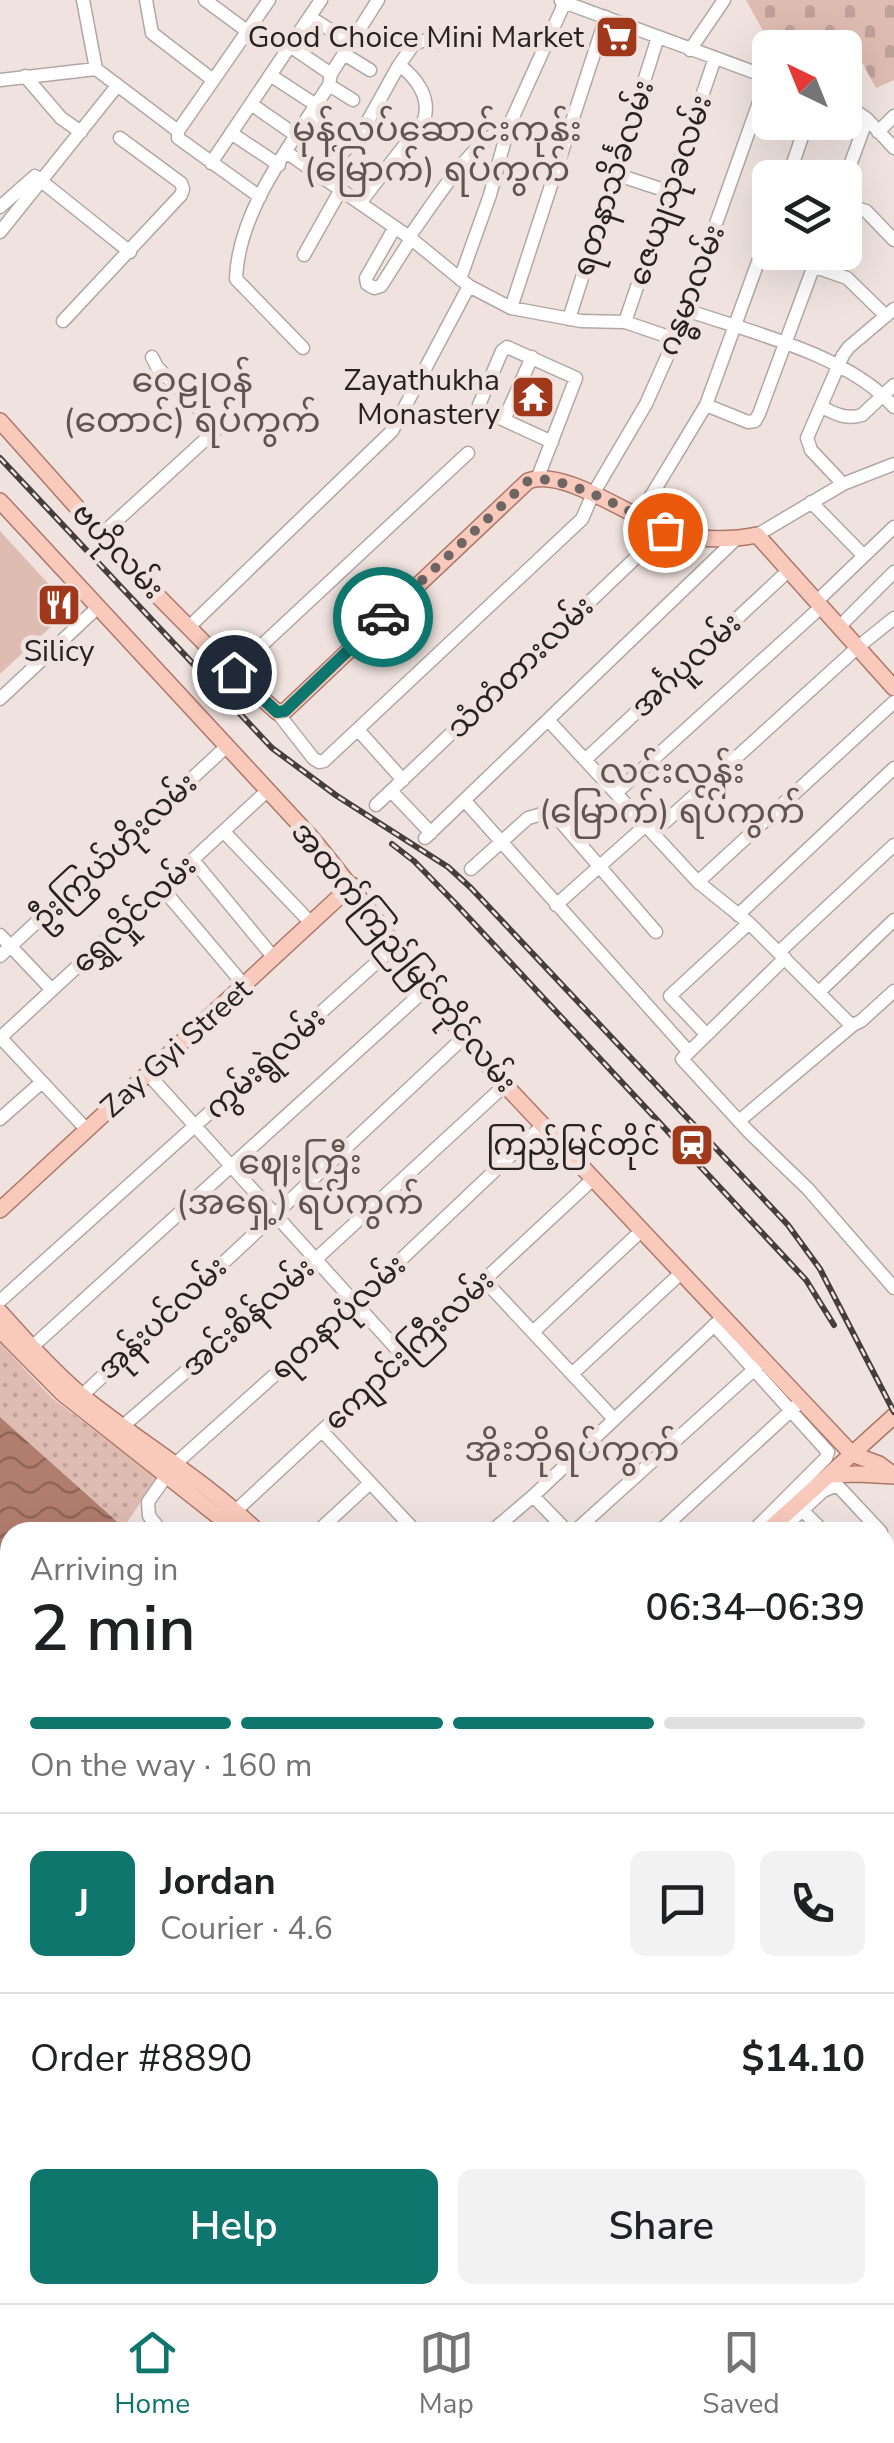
<!DOCTYPE html>
<html lang="en">
<head>
<meta charset="utf-8">
<style>
  body { margin:0; font-family:"Nunito Sans","Noto Sans Myanmar",sans-serif; background:#f2f2f2; color:#202124; height:100vh; display:flex; flex-direction:column; font-size:38px; white-space:nowrap }
  * { box-sizing:border-box; margin:0 }
  p { font-size:32px; color:#757577 }
  .icon { flex:none; width:55px; height:55px; fill:none; stroke:currentColor; stroke-width:2; stroke-linecap:round; stroke-linejoin:round }
  .map { position:relative; flex:1; overflow:hidden }
  .side { position:absolute; left:0px; top:1522px; width:895px; height:782px; display:flex; flex-direction:column; background:#fff; border-radius:30px 30px 0 0; box-shadow:0 10px 40px #0002 }
  .side>* { flex:none }
  .needle { width:65px; rotate:317deg }
  .tools { position:absolute; left:752px; top:30px; display:grid; gap:20px }
  .tools a { display:grid; place-items:center; width:110px; height:110px; border-radius:15px; background:#fff; box-shadow:0 10px 40px #0002; font-size:50px }
  .pin { position:absolute; display:grid; place-items:center; width:85px; height:85px; color:#fff; margin:-42px; border:5px solid #fff; border-radius:50%; box-shadow:0 2px 10px #0007 }
  .courier { position:absolute; display:grid; place-items:center; width:100px; height:100px; margin:-50px; border:8px solid #0f766e; border-radius:50%; background:#fff; color:#222; box-shadow:0 2px 12px #0007 }
  .summary em { font-style:normal; font-weight:600 }
  .summary div { display:flex; flex-direction:column-reverse }
  .summary { display:flex; align-items:center; justify-content:space-between; height:170px; padding:0 30px }
  h1 { font-size:65px; font-weight:600; line-height:75px }
  .bar { display:grid; grid-template-columns:repeat(4,1fr); gap:15px 10px; align-content:center; height:120px; padding:0 30px }
  .bar i { height:12px; border-radius:8px; background:#e0e0e0 }
  .bar .on { background:#0f766e }
  .bar p { grid-column:span 4 }
  .line { display:flex; align-items:center; gap:25px; padding:0 30px; border-top:2px solid #e0e0e0 }
  .line div { flex:1 }
  .round { display:grid; place-items:center; flex:none; width:105px; height:105px; border-radius:15px; background:#f2f2f2 }
  .cta { display:flex; gap:20px; margin-top:auto; padding:20px 30px }
  .cta a { flex:1; height:115px; border-radius:15px; background:#0f766e; color:#fff; font-size:40px; font-weight:600; line-height:115px; text-align:center }
  .cta a+a { background:#f2f2f2; color:#202124 }
  .menu { display:flex; justify-content:space-around; align-items:center; height:140px; border-top:2px solid #e0e0e0; background:#fff; font-size:28px; color:#757577 }
  .menu a { display:grid; justify-items:center; gap:5px }
  .menu .on { color:#0f766e }
  .map>svg:first-child { display:block }
  .grass { fill:url(#grass-dots) }
  .cemetery { fill:url(#cemetery-stones) }
  .garden { fill:#dfbcb2 }
  .water { fill:url(#water-waves) }
  .lines { fill:none; stroke-linecap:round; stroke-linejoin:round }
  .ferry { stroke:#62210f; stroke-width:2.5; stroke-dasharray:12 10; stroke-linecap:butt }
  .minor-casing { stroke:#b3a7a4; stroke-width:15 }
  .major-casing { stroke:#ad786a; stroke-width:18 }
  .minor { stroke:#fff; stroke-width:12 }
  .major { stroke:#f9cabc; stroke-width:15 }
  .rail-casing { stroke:#443e3d; stroke-width:6 }
  .rail { stroke:#f0e3df; stroke-width:2.5; stroke-dasharray:8; stroke-linecap:butt }
  .done { stroke:#6e6664; stroke-width:10; stroke-dasharray:0 18 }
  .route { stroke:#0f766e; stroke-width:12 }
  .labels { text-anchor:middle; stroke-width:10; stroke-linejoin:round; paint-order:stroke }
  .poi-label { font-size:30px; fill:#282322; stroke:#f0e3df; text-anchor:end }
  .street-label { font-size:30px; fill:#282322; stroke:#f0e3df }
  .quarter-label { font-size:35px; fill:#605552; stroke:#f0e3df }
</style>
</head>
<body>
<div class="map">
<svg width="894" height="2303" viewBox="0 0 894 2303">
  <defs>
    <pattern id="grass-dots" width="8" height="8" patternUnits="userSpaceOnUse" patternTransform="scale(2.5)"><rect width="8" height="8" fill="#dfbcb2"/><path d="M2 2h.1M6 6h.1" fill="none" stroke="#bfa199" stroke-width="1.8" stroke-linecap="round"/></pattern>
    <pattern id="cemetery-stones" width="16" height="16" patternUnits="userSpaceOnUse" patternTransform="scale(2.5)"><rect width="16" height="16" fill="#dfbcb2"/><path d="M2 7V4a2 2 0 0 1 4 0v3zM10 15v-3a2 2 0 0 1 4 0v3z" fill="#bfa199"/></pattern>
    <pattern id="water-waves" width="16" height="10" patternUnits="userSpaceOnUse" patternTransform="scale(2.5)"><rect width="16" height="10" fill="#b17d6e"/><path d="M0 5q4-4 8 0t8 0" fill="none" stroke="#90665a"/></pattern>
  </defs>
  <rect width="100%" height="100%" fill="#f0e3df"/>
  <path class="grass" d="M0 1343 52 1398 157 1478 124 1527 0 1417Z"/>
  <path class="cemetery" d="M746 0H894V80L876 88 846 33 819 47H772Z"/>
  <path class="garden" d="M0 531 67 604 57 621 0 674Z"/>
  <path class="water" d="M0 1417 129 1532H10V2295H670L677 2303H0Z"/>
  <g class="lines">
    <path class="ferry" d="M0 1807 10 1817
      M453 2295 458 2303"/>
    <defs>
      <path id="minor" d="M83 0 96 69 178 131V138L260 197
        M146 0 152 33 213 80
        M205 0 247 31
        M561 1 770 78
        M310 17 351 43
        M290 46 331 74
        M690 50 724 0
        M344 54 370 70
        M270 75 316 105
        M25 76 61 118 81 132
        M0 80 96 69
        M329 85 353 100
        M251 104 297 136
        M845 104 867 119 894 148
        M310 116 332 129
        M178 131 269 0
        M878 132 894 116
        M231 133 279 165
        M286 152 409 237 469 286 511 308 581 321 625 322 675 339
        M211 163 321 0
        M615 174 670 192
        M323 178 342 153 359 137 399 65 414 44 422 41H438L445 34
        M788 178 807 122
        M845 179 867 119
        M360 203 424 120C431 98 417 78 399 65
        M845 204 866 211 894 240
        M0 207 35 176 130 252
        M395 227 366 278 367 284 374 288 381 286 411 239
        M0 232 117 86
        M409 237C431 207 474 136 508 128
        M304 255 340 191
        M815 267 847 278 886 316
        M460 279 490 195 508 128 565 2
        M511 308 606 17
        M686 310C750 332 849 355 894 407
        M569 319 658 37
        M63 321 181 195 183 189 181 183 120 138
        M625 322 715 58
        M303 348 236 279C238 210 293 142 329 85L331 74 378 0
        M706 405 748 422 755 421 759 414 819 252
        M822 407C835 414 847 420 862 415L894 385
        M504 420 532 357
        M538 477 576 378 507 347 502 351 479 405 480 409 552 442
        M843 484 811 450 807 438 843 355 849 347 894 309
        M811 502 864 556
        M639 516 706 405 770 229
        M102 534 218 428 157 367 152 357
        M757 535 843 484 894 464
        M816 602 894 527
        M189 627 392 431 469 286
        M839 627 894 572
        M233 672 468 453
        M0 699 98 607
        M277 712 313 758 319 762 324 761 582 519 593 494 646 404 675 339 768 77
        M549 721 698 882 749 923 848 1022 853 1025
        M359 731 403 780
        M585 760 788 571
        M391 791 431 833
        M616 793 821 607
        M465 801 688 1051
        M376 805 665 530
        M224 832 311 923
        M653 833 858 647 894 618
        M425 838 736 539
        M193 860 274 958
        M471 869 528 818 542 814 555 815 656 932
        M698 882 894 702
        M162 888 244 985
        M556 905 646 825
        M738 915 894 768
        M0 935 52 990
        M779 952 894 845
        M0 956 227 746
        M785 958 682 1059 748 1131 808 1189 894 1288
        M819 992 894 920
        M706 1034 670 996 749 923
        M0 1037 87 1130
        M0 1038 268 790
        M148 1074 403 1356
        M0 1119 42 1082
        M739 1121 853 1025 861 1021 894 991
        M485 1281 614 1419
        M0 1301 396 945
        M714 1325 828 1452 826 1458 752 1532
        M533 1332 641 1231
        M32 1347 427 988
        M572 1374 681 1273
        M75 1402 463 1038
        M123 1426 316 1259 505 1085
        M322 1431 416 1532
        M533 1496 568 1532
        M802 1510 824 1532
        M229 1517 593 1179
        M769 1530 777 1531 782 1529 823 1491 837 1485 881 1532
        M162 1532 149 1516 148 1502 174 1465 355 1303 543 1125
        M317 1532 370 1483
        M491 1532 533 1496 723 1317
        M574 1532 759 1365
        M659 1532 797 1405
        M885 1599 894 1608
        M885 1972 894 1981
        M885 2009 894 2002
        M885 2086 894 2078
        M885 2159 894 2151"/>
      <path id="major" d="M0 421 140 578 233 672 277 712 285 711 528 481C565 466 642 525 680 535 704 540 733 540 757 535L894 688
        M0 501 310 836C378 916 434 1006 505 1085L852 1454 879 1464 894 1475
        M0 1210 352 885
        M0 1312C26 1341 52 1370 81 1395 139 1442 205 1480 258 1532
        M0 1330 62 1393 238 1532
        M829 1475 858 1474 894 1476
        M766 1532 894 1416
        M885 2202 894 2212
        M885 2221 894 2231"/>
    </defs>
    <use href="#minor" class="minor-casing"/>
    <use href="#major" class="major-casing"/>
    <use href="#minor" class="minor"/>
    <use href="#major" class="major"/>
    <defs>
      <path id="rail" d="M0 458 272 748 337 796 448 867 471 888 788 1225 820 1269 894 1412
        M392 844 414 861 455 903 806 1280 834 1325"/>
    </defs>
    <use href="#rail" class="rail-casing"/>
    <use href="#rail" class="rail"/>
  </g>
  <g class="lines">
    <path class="done" d="M383 617 528 481C557 470 637 515 665 530"/>
    <path class="route" d="M234 672 277 712 285 711 383 617"/>
  </g>
  <defs>
    <symbol id="supermarket-square" viewBox="-11 -11 22 22"><rect x="-9" y="-9" width="18" height="18" rx="4" fill="#a0381b" stroke="#f0e3df"/><path d="M-6-5.5h2.5l.6 2H6L4.5 2H-2.5L-4.4-4H-6ZM-1.5 3.2a1.3 1.3 0 1 0 .1 0ZM3 3.2a1.3 1.3 0 1 0 .1 0Z" fill="#fff"/></symbol>
    <symbol id="temple-square" viewBox="-11 -11 22 22"><rect x="-9" y="-9" width="18" height="18" rx="4" fill="#a0381b" stroke="#f0e3df"/><path d="M0-6L5-2H3V0L6.5 2.5H4V6H1.5V3h-3V6H-4V2.5H-6.5L-3 0V-2H-5Z" fill="#fff"/></symbol>
    <symbol id="restaurant-square" viewBox="-11 -11 22 22"><rect x="-9" y="-9" width="18" height="18" rx="4" fill="#a0381b" stroke="#f0e3df"/><path d="M-5-6h1v4h1v-4h1v4h1v-4h1v5L-1.5 .5V6h-2V.5L-5-1ZM5-6V6H3V1.5H1.5Q1.5-4 5-6Z" fill="#fff"/></symbol>
    <symbol id="station-square" viewBox="-11 -11 22 22"><rect x="-9" y="-9" width="18" height="18" rx="4" fill="#a0381b" stroke="#f0e3df"/><path d="M-3-6H3Q5-6 5-4V2Q5 4 3 4L4.5 6H3L1.5 4h-3L-3 6H-4.5L-3 4Q-5 4-5 2V-4Q-5-6-3-6ZM-3.5-4v3h7v-3ZM-3.5 1v1.5H-2V1ZM2 1v1.5H3.5V1Z" fill="#fff"/></symbol>
  </defs>
  <g fill-rule="evenodd">
    <use href="#supermarket-square" x="592" y="12" width="50" height="50"/>
    <use href="#temple-square" x="508" y="372" width="50" height="50"/>
    <use href="#restaurant-square" x="34" y="580" width="50" height="50"/>
    <use href="#station-square" x="667" y="1120" width="50" height="50"/>
  </g>
  <g class="labels">
    <g class="poi-label">
      <text x="584" y="47">Good Choice Mini Market</text>
      <text x="500" y="390">Zayathukha<tspan x="500" dy="34">Monastery</tspan></text>
      <text x="59" y="661" text-anchor="middle">Silicy</text>
      <text x="660" y="1155">ကြည့်မြင်တိုင်</text>
    </g>
    <g class="street-label">
      <text transform="translate(613 178) rotate(-72)" y="10">ရတနာသိင်္ခလမ်း</text>
      <text transform="translate(670 190) rotate(-71)" y="10">ဇေယျသုခလမ်း</text>
      <text transform="translate(691 290) rotate(-69)" y="10">ဂန္ဓမာလမ်း</text>
      <text transform="translate(118 551) rotate(47)" y="10">ဗဟိုလမ်း</text>
      <text transform="translate(686 665) rotate(-43)" y="10">အင်္ဂပူလမ်း</text>
      <text transform="translate(520 667) rotate(-44)" y="10">သံတံတားလမ်း</text>
      <text transform="translate(114 851) rotate(-43)" y="10">ဦးကြွယ်ဟိုးလမ်း</text>
      <text transform="translate(134 914) rotate(-43)" y="10">ရွှေလှိုင်လမ်း</text>
      <text transform="translate(404 957) rotate(51)" y="10">အထက်ကြည်မြင်တိုင်လမ်း</text>
      <text transform="translate(176 1048) rotate(-42)" y="10">Zay Gyi Street</text>
      <text transform="translate(265 1063) rotate(-42)" y="10">ကွမ်းရွဲလမ်း</text>
      <text transform="translate(248 1317) rotate(-41)" y="10">အင်းစိန်လမ်း</text>
      <text transform="translate(338 1317) rotate(-42)" y="10">ရတနာပုံလမ်း</text>
      <text transform="translate(162 1318) rotate(-43)" y="10">အုန်းပင်လမ်း</text>
      <text transform="translate(409 1350) rotate(-43)" y="10">ကျောင်းကြီးလမ်း</text>
    </g>
    <g class="quarter-label">
      <text x="437" y="141">မုန့်လုပ်ဆောင်းကုန်း<tspan x="437" dy="40">(မြောက်) ရပ်ကွက်</tspan></text>
      <text x="192" y="392">ဝေဠုဝန်<tspan x="192" dy="40">(တောင်) ရပ်ကွက်</tspan></text>
      <text x="672" y="783">လင်းလွန်း<tspan x="672" dy="40">(မြောက်) ရပ်ကွက်</tspan></text>
      <text x="300" y="1174">ဈေးကြီး<tspan x="300" dy="40">(အရှေ့) ရပ်ကွက်</tspan></text>
      <text x="572" y="1461">အိုးဘိုရပ်ကွက်</text>
    </g>
  </g>
</svg>
<div class="tools">
<a><svg class="needle" viewBox="-14 -14 28 28"><path d="M0-13l5 13h-10z" fill="#e53935"/><path d="M0 13l5-13h-10z" fill="#757577"/></svg></a>
<a><svg class="icon" aria-label="layers" viewBox="0 0 24 24"><path d="M12 4l9 5-9 5-9-5zM3 14l9 5 9-5"/></svg></a>
</div>
<div class="pin" style="left:665px;top:530px;background:#ea580c"><svg class="icon" aria-label="bag" viewBox="0 0 24 24"><path d="M5 8h14l-1 12H6zM9 8a3 3 0 0 1 6 0"/></svg></div>
<div class="pin" style="left:234px;top:672px;background:#1f2937"><svg class="icon" aria-label="home" viewBox="0 0 24 24"><path d="M3 11l9-7 9 7M6 9v11h12V9"/></svg></div>
<div class="courier" style="left:383px;top:617px"><svg class="icon" aria-label="car" viewBox="0 0 24 24"><path d="M5 17H2v-5l4-1 3-4h7l3 4 3 1v5h-3M9 17h6M6 11h13"/><circle cx="7" cy="17" r="2"/><circle cx="17" cy="17" r="2"/></svg></div>
<section class="side">
<div class="summary"><div><h1>2 min</h1><p>Arriving in</p></div><em>06:34–06:39</em></div>
<div class="bar"><i class="on"></i><i class="on"></i><i class="on"></i><i></i><p>On the way · 160 m</p></div>
<div class="line" style="height:180px"><b class="round" style="background:#0f766e;color:#fff">J</b><div><b>Jordan</b><p>Courier · 4.6</p></div><a class="round"><svg class="icon" aria-label="chat" viewBox="0 0 24 24"><path d="M4 5h16v11H9l-5 4z"/></svg></a><a class="round"><svg class="icon" aria-label="phone" viewBox="0 0 24 24"><path d="M5 4h4l2 5-3 2q2 4 5 5l2-3 5 2v4C11 20 4 13 5 4z"/></svg></a></div>
<div class="line" style="height:130px"><div>Order #8890</div><b>$14.10</b></div>
<div class="cta"><a>Help</a><a>Share</a></div>
</section>
</div>
<nav class="menu">
<a class="on"><svg class="icon" aria-label="home" viewBox="0 0 24 24"><path d="M3 11l9-7 9 7M6 9v11h12V9"/></svg>Home</a>
<a><svg class="icon" aria-label="map" viewBox="0 0 24 24"><path d="M3 6l6-2 6 2 6-2v14l-6 2-6-2-6 2zM9 4v14M15 6v14"/></svg>Map</a>
<a><svg class="icon" aria-label="saved" viewBox="0 0 24 24"><path d="M7 4h10v16l-5-4-5 4z"/></svg>Saved</a>
</nav>
</body>
</html>
